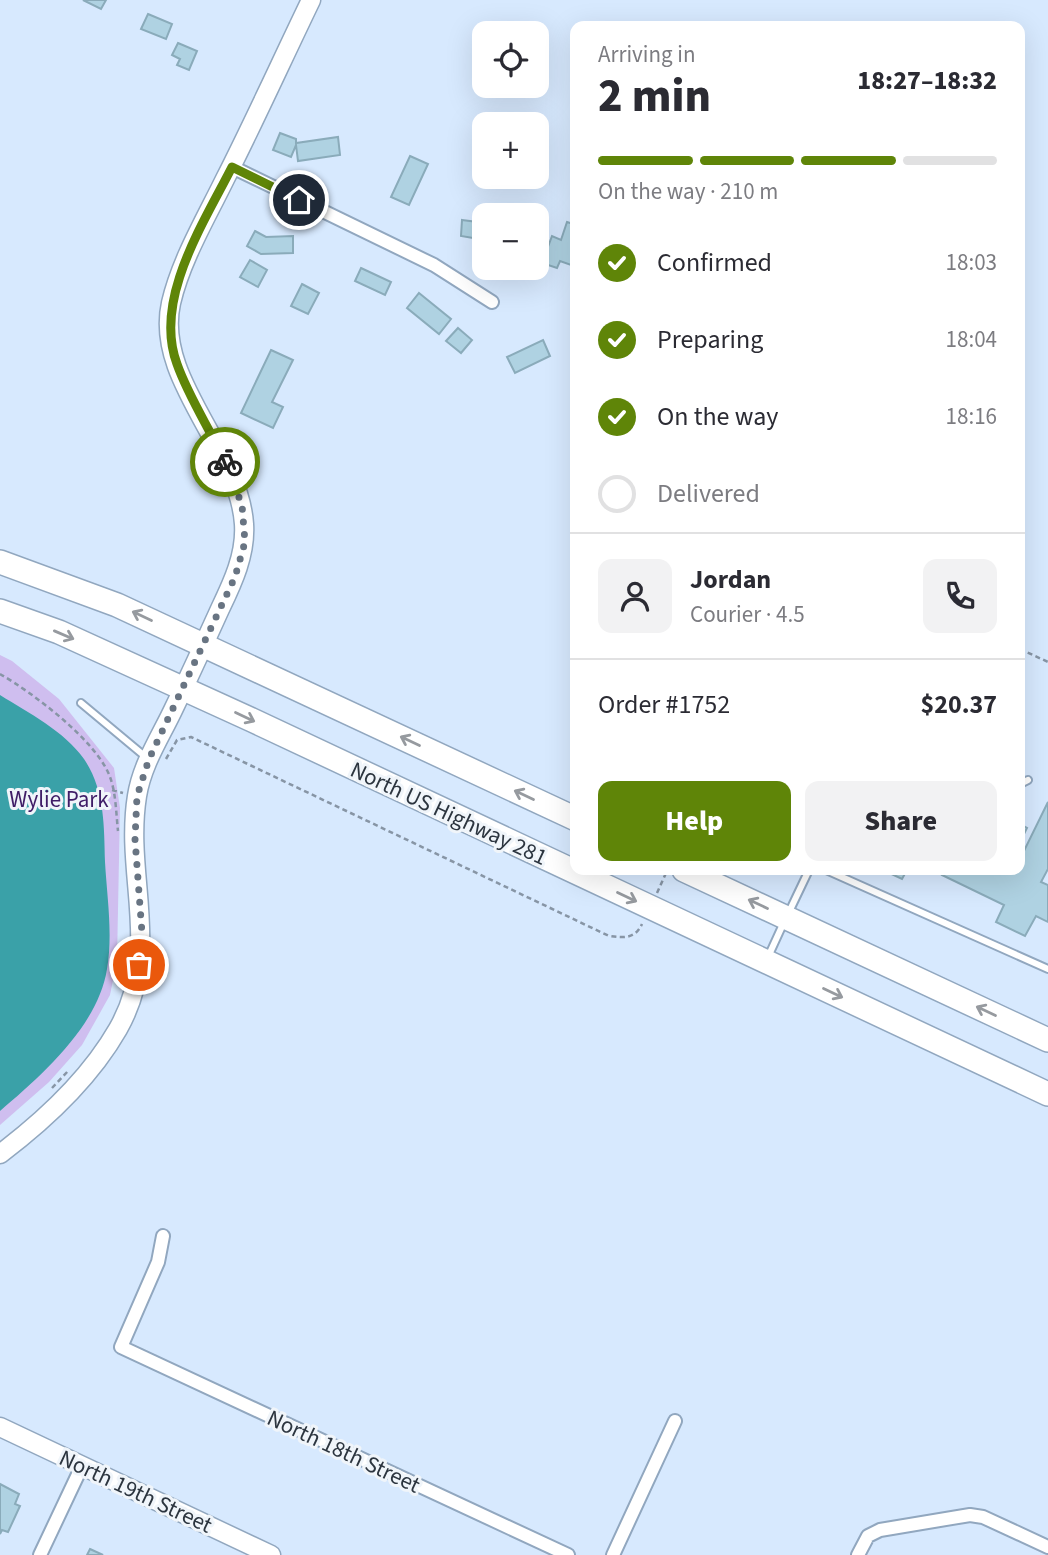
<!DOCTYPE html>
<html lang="en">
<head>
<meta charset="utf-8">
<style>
  body { margin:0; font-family:"Source Sans 3",sans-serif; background:#f2f2f3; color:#2b2b33; height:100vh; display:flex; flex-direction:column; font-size:26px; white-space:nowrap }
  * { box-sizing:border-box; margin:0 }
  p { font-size:23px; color:#7c7c81 }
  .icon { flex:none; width:38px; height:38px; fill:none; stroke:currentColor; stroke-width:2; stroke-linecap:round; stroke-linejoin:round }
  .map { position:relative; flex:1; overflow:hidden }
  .drawer { position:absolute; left:570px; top:21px; width:455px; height:854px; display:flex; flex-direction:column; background:#fff; border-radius:14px; box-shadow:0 7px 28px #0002 }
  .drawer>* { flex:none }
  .tools { position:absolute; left:472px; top:21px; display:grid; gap:14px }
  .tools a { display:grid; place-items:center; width:77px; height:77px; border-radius:14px; background:#fff; box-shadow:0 7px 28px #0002; font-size:35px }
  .pin { position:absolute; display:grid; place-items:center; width:60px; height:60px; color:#fff; margin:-30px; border:4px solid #fff; border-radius:50%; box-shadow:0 2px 7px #0007 }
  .courier { position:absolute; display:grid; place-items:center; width:70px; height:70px; margin:-35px; border:5px solid #5f8508; border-radius:50%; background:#fff; color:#222; box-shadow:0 2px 9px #0007 }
  .summary em { font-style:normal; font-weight:800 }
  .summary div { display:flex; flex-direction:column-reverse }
  .summary { display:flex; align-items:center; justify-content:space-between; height:119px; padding:0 28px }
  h1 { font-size:46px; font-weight:800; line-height:52px }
  .bar { display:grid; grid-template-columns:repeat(4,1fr); gap:10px 7px; align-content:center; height:84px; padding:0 28px }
  .bar i { height:9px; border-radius:5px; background:#e1e1e2 }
  .bar .active { background:#5f8508 }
  .bar p { grid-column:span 4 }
  .line { display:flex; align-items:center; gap:18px; padding:0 28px; border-top:2px solid #e1e1e2 }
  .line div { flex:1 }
  .round { display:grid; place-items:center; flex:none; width:74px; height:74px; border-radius:14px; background:#f2f2f3 }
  ol { padding:0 28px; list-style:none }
  li { display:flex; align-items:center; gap:21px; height:77px }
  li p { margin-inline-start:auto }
  li .icon { padding:7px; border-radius:50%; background:#5f8508; color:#fff; stroke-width:4 }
  li:last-child { color:#7c7c81 }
  li i { width:38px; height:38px; border:4px solid #e1e1e2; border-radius:50% }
  .cta { display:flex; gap:14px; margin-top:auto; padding:14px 28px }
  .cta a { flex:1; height:80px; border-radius:14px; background:#5f8508; color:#fff; font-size:28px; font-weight:800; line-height:80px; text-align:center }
  .cta a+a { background:#f2f2f3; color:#2b2b33 }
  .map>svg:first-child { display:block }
  .green { fill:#cfbeef }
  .water { fill:#3aa1a8 }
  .building { fill:#afd2e2; stroke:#8aabba; stroke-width:2 }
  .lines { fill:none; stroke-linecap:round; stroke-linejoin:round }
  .lane-casing { stroke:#91a7bf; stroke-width:10 }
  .street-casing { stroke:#91a7bf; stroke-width:16 }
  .secondary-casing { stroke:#91a7bf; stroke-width:21 }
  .highway-casing { stroke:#91a7bf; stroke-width:26 }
  .path { stroke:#8795a5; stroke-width:2.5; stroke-dasharray:5 3.5; stroke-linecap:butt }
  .lane { stroke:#fff; stroke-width:6 }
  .street { stroke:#fff; stroke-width:12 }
  .secondary { stroke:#fff; stroke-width:18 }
  .highway { stroke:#fff; stroke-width:23 }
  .oneway { stroke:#969a9f }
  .done { stroke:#687482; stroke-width:7; stroke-dasharray:0 12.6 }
  .route { stroke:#5f8508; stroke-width:9 }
  .labels { text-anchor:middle; stroke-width:6; stroke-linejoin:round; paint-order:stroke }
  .park-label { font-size:23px; fill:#3f1d67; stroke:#f0f5fa }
  .street-label { font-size:23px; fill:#2c353f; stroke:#f0f5fa }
</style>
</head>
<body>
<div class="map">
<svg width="1048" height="1555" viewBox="0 0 1048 1555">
  <rect width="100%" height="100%" fill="#d7e9fe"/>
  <path class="green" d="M0 655 12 661 59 699 114 768 120 808 117 960 110 995 82 1045 49 1082 0 1125Z"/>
  <path class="water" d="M0 695C29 713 64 731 84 759 105 790 104 826 105 862 107 897 113 934 107 969 98 1026 42 1075 0 1111Z"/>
  <path class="building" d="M83 0H106L101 9Z
    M148 14 172 24 166 39 141 29Z
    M178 43 197 51 189 70 177 65 180 59 172 55Z
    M280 133 296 139V143L338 137 340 155 298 161 296 145 291 157 273 150Z
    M410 156 428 164 409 205 391 197Z
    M462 220 485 223V240L461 236Z
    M567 222 576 225V263L571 265 560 261 557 268 542 263 552 236 561 240Z
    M255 231 266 237 293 236V253L261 254 247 246Z
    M250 260 267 270 258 287 240 277Z
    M361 268 391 282 385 295 355 281Z
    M302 284 319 293 308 314 291 306Z
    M419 293 451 319 439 334 407 308Z
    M458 328 472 340 461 353 446 341Z
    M543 340 550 356 515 373 507 357Z
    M271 350 293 360 272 402 283 407 273 428 241 413Z
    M1048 802V869L1041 882 1048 885V922L1036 916 1025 936 996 922 1004 905 942 875 945 870H1020V859Z
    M1020 824 1027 828 1020 842Z
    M883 870H907L902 879Z
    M0 1484 19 1494 15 1504 20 1506 8 1532 2 1530 0 1534Z
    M90 1549 103 1555H87Z"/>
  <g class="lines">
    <defs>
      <path id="lane" d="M81 703 147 758
        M1020 784 1028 780
        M826 870 1048 969
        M789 912 809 870
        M768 957 784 922"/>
      <path id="street" d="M232 167 434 265 492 302
        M163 1236 158 1262 121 1347 568 1555
        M40 1555 82 1466
        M613 1555 675 1421
        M858 1555 868 1536 880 1530 970 1515 983 1517 1048 1547"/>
      <path id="secondary" d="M0 1154C45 1120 90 1078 118 1029 163 950 124 877 137 796 142 764 161 736 174 708 190 675 205 642 220 609 233 582 246 554 244 524 239 448 154 380 171 303 181 260 206 218 225 179 255 120 282 60 311 0
        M0 1427 271 1555"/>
      <path id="highway" d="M0 562 117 605 576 819
        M0 611 59 632 252 720 1048 1094
        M684 870 1048 1040"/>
    </defs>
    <use href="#lane" class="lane-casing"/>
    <use href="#street" class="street-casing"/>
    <use href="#secondary" class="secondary-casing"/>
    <use href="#highway" class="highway-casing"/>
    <path class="path" d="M1020 649 1048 662
      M0 674C33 693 97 741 110 777 116 793 116 813 118 831
      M166 759 177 740 191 737 609 936C624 938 635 939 642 924
      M112 790 123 793
      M657 893 666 873
      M52 1088 69 1070"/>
    <use href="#lane" class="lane"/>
    <use href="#street" class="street"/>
    <use href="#secondary" class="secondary"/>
    <use href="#highway" class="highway"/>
  </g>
  <defs><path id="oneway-shaft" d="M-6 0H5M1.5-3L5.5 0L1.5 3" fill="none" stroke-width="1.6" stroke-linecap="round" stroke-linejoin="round" transform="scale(1.75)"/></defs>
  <g class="oneway">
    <use href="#oneway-shaft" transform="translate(142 616) rotate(-155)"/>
    <use href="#oneway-shaft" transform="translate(64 635) rotate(23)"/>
    <use href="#oneway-shaft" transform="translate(245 717) rotate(25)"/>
    <use href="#oneway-shaft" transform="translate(410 741) rotate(-155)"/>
    <use href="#oneway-shaft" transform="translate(524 795) rotate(-155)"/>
    <use href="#oneway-shaft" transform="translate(627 897) rotate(25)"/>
    <use href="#oneway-shaft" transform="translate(758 904) rotate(-155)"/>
    <use href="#oneway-shaft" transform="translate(833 993) rotate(25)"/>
    <use href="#oneway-shaft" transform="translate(986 1011) rotate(-155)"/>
  </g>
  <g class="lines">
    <path class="done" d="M139 965 142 933 135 839 137 796 149 759 235 577 245 542 242 505 225 462"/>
    <path class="route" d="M225 462C210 429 189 398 177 364 153 300 203 224 232 167L299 200"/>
  </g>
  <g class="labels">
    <g class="park-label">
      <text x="59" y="807">Wylie Park</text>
    </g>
    <g class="street-label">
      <text transform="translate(449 813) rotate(25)" y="8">North US Highway 281</text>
      <text transform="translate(344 1451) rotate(25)" y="8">North 18th Street</text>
      <text transform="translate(136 1491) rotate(25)" y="8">North 19th Street</text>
    </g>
  </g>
</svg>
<div class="tools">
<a><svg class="icon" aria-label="locate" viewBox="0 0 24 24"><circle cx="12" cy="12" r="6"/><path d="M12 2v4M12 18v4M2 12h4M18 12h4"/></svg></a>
<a>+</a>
<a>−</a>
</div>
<div class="pin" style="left:139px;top:965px;background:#ea580c"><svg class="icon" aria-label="bag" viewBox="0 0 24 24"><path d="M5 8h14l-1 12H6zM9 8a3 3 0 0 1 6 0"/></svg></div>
<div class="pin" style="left:299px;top:200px;background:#1f2937"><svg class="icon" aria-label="home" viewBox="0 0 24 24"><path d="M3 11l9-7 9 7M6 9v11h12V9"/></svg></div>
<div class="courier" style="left:225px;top:462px"><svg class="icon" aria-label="bike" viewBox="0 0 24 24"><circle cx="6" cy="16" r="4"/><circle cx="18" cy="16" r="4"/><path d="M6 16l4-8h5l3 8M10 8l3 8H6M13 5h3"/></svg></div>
<section class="drawer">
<div class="summary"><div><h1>2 min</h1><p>Arriving in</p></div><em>18:27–18:32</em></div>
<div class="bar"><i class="active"></i><i class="active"></i><i class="active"></i><i></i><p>On the way · 210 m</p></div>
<ol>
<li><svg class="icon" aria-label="check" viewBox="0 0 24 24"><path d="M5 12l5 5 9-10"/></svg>Confirmed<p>18:03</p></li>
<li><svg class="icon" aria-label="check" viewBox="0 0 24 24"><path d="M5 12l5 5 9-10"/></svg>Preparing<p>18:04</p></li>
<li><svg class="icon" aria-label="check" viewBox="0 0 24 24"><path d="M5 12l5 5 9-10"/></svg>On the way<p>18:16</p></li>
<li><i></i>Delivered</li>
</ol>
<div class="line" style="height:126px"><a class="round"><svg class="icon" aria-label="person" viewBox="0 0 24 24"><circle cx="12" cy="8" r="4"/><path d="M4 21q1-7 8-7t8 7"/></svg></a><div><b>Jordan</b><p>Courier · 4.5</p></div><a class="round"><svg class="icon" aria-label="phone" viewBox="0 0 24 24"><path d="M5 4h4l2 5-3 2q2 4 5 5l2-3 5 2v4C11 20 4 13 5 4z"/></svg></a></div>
<div class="line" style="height:91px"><div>Order #1752</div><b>$20.37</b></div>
<div class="cta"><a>Help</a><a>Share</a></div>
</section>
</div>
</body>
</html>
